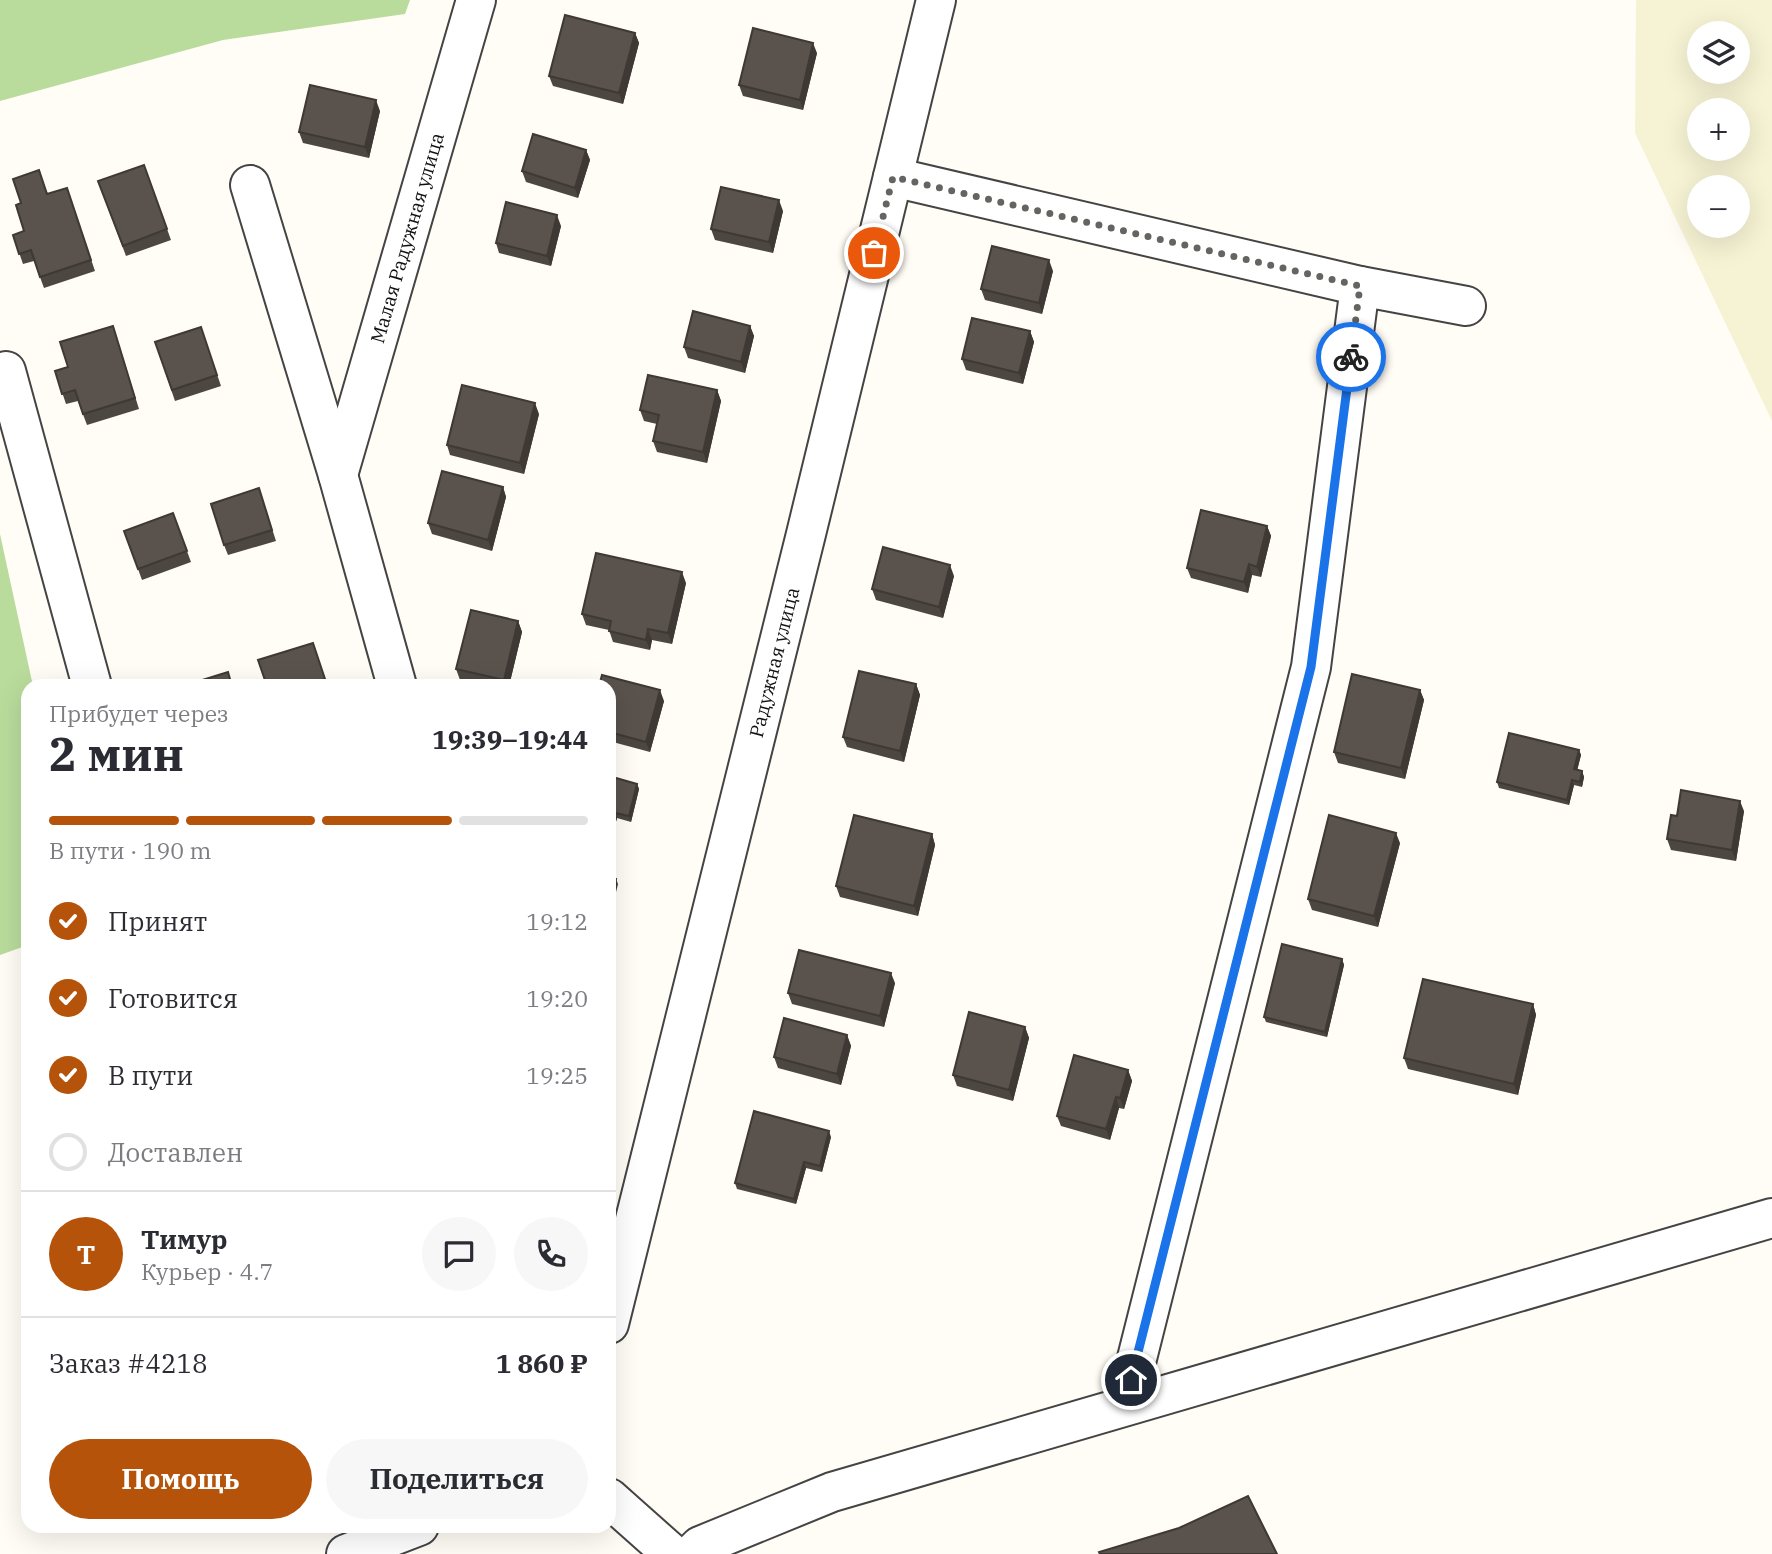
<!DOCTYPE html>
<html lang="ru">
<head>
<meta charset="utf-8">
<style>
  body { margin:0; font-family:"IBM Plex Serif",serif; background:#f7f7f7; color:#2b2b33; height:100vh; display:flex; flex-direction:column; font-size:26px; white-space:nowrap }
  * { box-sizing:border-box; margin:0 }
  p { font-size:23px; color:#7c7c81 }
  .icon { flex:none; width:38px; height:38px; fill:none; stroke:currentColor; stroke-width:2; stroke-linecap:round; stroke-linejoin:round }
  .map { position:relative; flex:1; overflow:hidden }
  .side { position:absolute; left:21px; top:679px; width:595px; height:854px; display:flex; flex-direction:column; background:#fff; border-radius:21px; box-shadow:0 7px 28px #0002 }
  .side>* { flex:none }
  .fabs { position:absolute; left:1687px; top:21px; display:grid; gap:14px }
  .fabs a { display:grid; place-items:center; width:63px; height:63px; border-radius:50%; background:#fff; box-shadow:0 7px 28px #0002; font-size:35px }
  .pin { position:absolute; display:grid; place-items:center; width:60px; height:60px; color:#fff; margin:-30px; border:4px solid #fff; border-radius:50%; box-shadow:0 2px 7px #0007 }
  .courier { position:absolute; display:grid; place-items:center; width:70px; height:70px; margin:-35px; border:5px solid #1a73e8; border-radius:50%; background:#fff; color:#222; box-shadow:0 2px 9px #0007 }
  .head em { font-style:normal; font-weight:700 }
  .head div { display:flex; flex-direction:column-reverse }
  .head { display:flex; align-items:center; justify-content:space-between; height:119px; padding:0 28px }
  h1 { font-size:46px; font-weight:700; line-height:52px }
  .bar { display:grid; grid-template-columns:repeat(4,1fr); gap:10px 7px; align-content:center; height:84px; padding:0 28px }
  .bar i { height:9px; border-radius:5px; background:#e1e1e2 }
  .bar .current { background:#b45309 }
  .bar p { grid-column:span 4 }
  .line { display:flex; align-items:center; gap:18px; padding:0 28px; border-top:2px solid #e1e1e2 }
  .line div { flex:1 }
  .round { display:grid; place-items:center; flex:none; width:74px; height:74px; border-radius:37px; background:#f7f7f7 }
  ol { padding:0 28px; list-style:none }
  li { display:flex; align-items:center; gap:21px; height:77px }
  li p { margin-inline-start:auto }
  li .icon { padding:7px; border-radius:50%; background:#b45309; color:#fff; stroke-width:4 }
  li:last-child { color:#7c7c81 }
  li i { width:38px; height:38px; border:4px solid #e1e1e2; border-radius:50% }
  .action { display:flex; gap:14px; margin-top:auto; padding:14px 28px }
  .action a { flex:1; height:80px; border-radius:42px; background:#b45309; color:#fff; font-size:28px; font-weight:700; line-height:80px; text-align:center }
  .action a+a { background:#f7f7f7; color:#2b2b33 }
  .map>svg:first-child { display:block }
  .farmland { fill:#f6f3d4; fill-rule:evenodd }
  .forest { fill:#b9dc9c }
  .lines { fill:none; stroke-linecap:round; stroke-linejoin:round }
  .minor-casing { stroke:#444; stroke-width:42 }
  .minor { stroke:#fff; stroke-width:38 }
  .wall { fill:#4d4742 }
  .shaded-wall { fill:#3f3936 }
  .building { fill:#5a524d; stroke:#3f3936; stroke-width:2 }
  .done { stroke:#646461; stroke-width:7; stroke-dasharray:0 12.6 }
  .route { stroke:#1a73e8; stroke-width:9 }
  .labels { text-anchor:middle; stroke-width:7; stroke-linejoin:round; paint-order:stroke }
  .street-label { font-size:19px; fill:#111; stroke:#fff }
</style>
</head>
<body>
<div class="map">
<svg width="1772" height="1554" viewBox="0 0 1772 1554">
  <rect width="100%" height="100%" fill="#fffdf5"/>
  <path class="farmland" d="M1636 0H1772V421L1635 133ZM1699 33H1738V72H1699ZM1699 110H1738V149H1699ZM1699 187H1738V226H1699Z"/>
  <path class="forest" d="M0 0H410L405 14 223 40 0 101Z
    M0 534 33 686H28V945L0 955Z"/>
  <g class="lines">
    <defs>
      <g id="minor">
        <path d="M893 177 1360 286 1466 306"/>
        <path d="M250 185 338 475 397 686"/>
        <path d="M6 371 92 686"/>
        <path id="s1" d="M338 475 476 0"/>
        <path id="s2" d="M609 1324 806 534 936 0"/>
        <path d="M1125 1406 1311 667 1360 286"/>
        <path d="M609 1498 672 1554"/>
        <path d="M346 1554 419 1526"/>
        <path d="M692 1554 700 1546 832 1492 1772 1218"/>
      </g>
    </defs>
    <use href="#minor" class="minor-casing"/>
    <use href="#minor" class="minor"/>
  </g>
  <path class="wall" d="M635 33 639 43 623 104 553 86 549 76Z
    M817 53 803 110 743 96 739 85Z
    M380 111 369 158 303 143 299 132Z
    M586 150 590 160 578 198 526 182 522 171Z
    M144 165 171 240 126 256 98 181Z
    M67 188 95 271 44 288 34 261 23 264 13 235 24 231 47 194Z
    M783 211 773 253 715 240 711 229Z
    M561 226 551 266 499 253 496 243Z
    M1053 271 1042 314 985 300 981 289Z
    M113 326 139 409 87 425 78 401 66 404 55 371 68 367Z
    M750 326 754 336 745 373 688 358 684 347Z
    M201 327 221 386 175 401 155 342Z
    M1030 331 1034 342 1023 384 966 370 962 359Z
    M717 390 721 401 707 463 657 452 653 441 657 424 644 421 640 410Z
    M539 414 524 474 450 455 447 445Z
    M503 487 506 497 492 551 432 534 428 523Z
    M259 488 276 541 228 555 224 545Z
    M173 513 191 562 142 580 124 531Z
    M1267 526 1271 536 1261 577 1252 575 1248 593 1191 578 1187 568Z
    M954 576 943 618 876 600 872 589Z
    M686 583 672 644 652 640 650 650 613 642 609 630 586 625 582 614Z
    M518 621 522 632 509 686H486L460 680 456 669Z
    M313 643 328 686H267Z
    M916 684 920 695 904 762 847 747 843 737Z
    M609 686 664 701 650 752 609 741Z
    M1420 690 1424 700 1405 779 1338 763 1334 752Z
    M1579 750 1581 755 1577 770 1582 771 1584 777 1582 787 1574 785 1569 805 1499 788 1497 782Z
    M609 776 637 784 639 789 631 822 617 818 612 836 609 835Z
    M1744 811 1736 861 1671 850 1667 839 1677 816Z
    M932 834 935 845 918 916 840 897 836 886Z
    M1400 843 1378 927 1312 910 1308 899Z
    M1342 959 1344 965 1327 1037 1266 1022 1264 1017Z
    M895 983 884 1027 792 1004 788 993Z
    M1533 1004 1536 1015 1518 1095 1408 1069 1404 1058Z
    M1025 1027 1029 1038 1013 1101 957 1086 953 1075Z
    M847 1035 851 1046 841 1085 778 1068 774 1057Z
    M1128 1070 1132 1081 1124 1109 1119 1108 1110 1140 1061 1126 1057 1116Z
    M831 1137 822 1172 806 1168 796 1204 737 1189 735 1183Z"/>
  <path class="shaded-wall" d="M635 33 639 43 623 104 619 93Z
    M813 43 817 53 803 110 800 100Z
    M376 100 380 111 369 158 365 147Z
    M586 150 590 160 578 198 575 188Z
    M779 200 783 211 773 253 769 242Z
    M557 215 561 226 551 266 547 256Z
    M1049 260 1053 271 1042 314 1039 303Z
    M750 326 754 336 745 373 741 362Z
    M1030 331 1034 342 1023 384 1019 373Z
    M717 390 721 401 707 463 703 452Z
    M535 403 539 414 524 474 520 463Z
    M503 487 506 497 492 551 488 540Z
    M1267 526 1271 536 1261 577 1257 567Z
    M1249 564 1252 575 1248 593 1244 582Z
    M950 565 954 576 943 618 939 607Z
    M682 572 686 583 672 644 668 633Z
    M518 621 522 632 509 686H506L504 680Z
    M648 629 652 640 650 650 646 640Z
    M916 684 920 695 904 762 900 751Z
    M660 690 664 701 650 752 646 742Z
    M1420 690 1424 700 1405 779 1401 768Z
    M1579 750 1581 755 1576 775 1574 769Z
    M1582 771 1584 777 1582 787 1580 782Z
    M1572 780 1574 785 1569 805 1567 800Z
    M637 784 639 789 631 822 629 816Z
    M1740 801 1744 811 1736 861 1732 850Z
    M615 813 617 818 612 836 610 831Z
    M1396 833 1400 843 1378 927 1374 916Z
    M932 834 935 845 918 916 914 906Z
    M616 879 618 884 609 921V907Z
    M1342 959 1344 965 1327 1037 1325 1032Z
    M891 973 895 983 884 1027 880 1016Z
    M1533 1004 1536 1015 1518 1095 1514 1084Z
    M1025 1027 1029 1038 1013 1101 1009 1090Z
    M847 1035 851 1046 841 1085 837 1074Z
    M1128 1070 1132 1081 1124 1109 1120 1098Z
    M1116 1097 1119 1108 1110 1140 1106 1129Z
    M829 1131 831 1137 822 1172 820 1166Z
    M804 1162 806 1168 796 1204 794 1199Z"/>
  <path class="building" d="M565 15 635 33 619 93 549 76Z
    M753 28 813 43 800 100 739 85Z
    M310 85 376 100 365 147 299 132Z
    M533 134 586 150 575 188 522 171Z
    M144 165 167 229 123 246 98 181Z
    M39 170 47 194 67 188 91 260 40 277 31 250 19 254 13 235 24 231 16 205 21 203 13 179Z
    M721 187 779 200 769 242 711 229Z
    M506 202 557 215 547 256 496 243Z
    M992 246 1049 260 1039 303 981 289Z
    M693 311 750 326 741 362 684 347Z
    M972 318 1030 331 1019 373 962 359Z
    M113 326 135 398 83 414 75 390 62 394 55 371 68 367 60 342Z
    M201 327 217 375 172 390 155 342Z
    M648 375 717 390 703 452 653 441 659 415 640 410Z
    M462 385 535 403 520 463 447 445Z
    M442 471 503 487 488 540 428 523Z
    M259 488 272 530 224 545 211 504Z
    M1201 510 1267 526 1257 567 1249 564 1244 582 1187 568Z
    M173 513 187 551 138 569 124 531Z
    M883 547 950 565 939 607 872 589Z
    M596 553 682 572 668 633 648 629 646 640 609 631 611 621 582 614Z
    M471 610 518 621 504 680 456 669Z
    M313 643 325 679 304 686H267L258 660Z
    M859 671 916 684 900 751 843 737Z
    M228 672 232 686H183Z
    M1352 674 1420 690 1401 768 1334 752Z
    M602 675 660 690 646 742 609 732V686H599Z
    M1509 733 1579 750 1574 769 1582 771 1580 782 1572 780 1567 800 1497 782Z
    M609 776 637 784 629 816 615 813 610 831 609 830Z
    M1681 790 1740 801 1732 850 1667 839 1671 815 1677 816Z
    M854 815 932 834 914 906 836 886Z
    M1329 815 1396 833 1374 916 1308 899Z
    M609 877 616 879 609 907Z
    M1282 944 1342 959 1325 1032 1264 1017Z
    M799 950 891 973 880 1016 788 993Z
    M1423 979 1533 1004 1514 1084 1404 1058Z
    M969 1012 1025 1027 1009 1090 953 1075Z
    M784 1018 847 1035 837 1074 774 1057Z
    M1074 1055 1128 1070 1120 1098 1116 1097 1106 1129 1057 1116Z
    M754 1111 829 1131 820 1166 804 1162 794 1199 735 1183Z
    M1248 1496 1277 1554H1100L1099 1552 1179 1528Z"/>
  <g class="lines">
    <path class="done" d="M874 253 893 177 1360 286 1351 357"/>
    <path class="route" d="M1131 1380 1311 667 1351 357"/>
  </g>
  <g class="labels">
    <g class="street-label">
      <text dy="7" stroke="none"><textPath href="#s1" startOffset="247">Малая Радужная улица</textPath></text>
      <text dy="7" stroke="none"><textPath href="#s2" startOffset="682">Радужная улица</textPath></text>
    </g>
  </g>
</svg>
<div class="fabs">
<a><svg class="icon" aria-label="layers" viewBox="0 0 24 24"><path d="M12 4l9 5-9 5-9-5zM3 14l9 5 9-5"/></svg></a>
<a>+</a>
<a>−</a>
</div>
<div class="pin" style="left:874px;top:253px;background:#ea580c"><svg class="icon" aria-label="bag" viewBox="0 0 24 24"><path d="M5 8h14l-1 12H6zM9 8a3 3 0 0 1 6 0"/></svg></div>
<div class="pin" style="left:1131px;top:1380px;background:#1f2937"><svg class="icon" aria-label="home" viewBox="0 0 24 24"><path d="M3 11l9-7 9 7M6 9v11h12V9"/></svg></div>
<div class="courier" style="left:1351px;top:357px"><svg class="icon" aria-label="bike" viewBox="0 0 24 24"><circle cx="6" cy="16" r="4"/><circle cx="18" cy="16" r="4"/><path d="M6 16l4-8h5l3 8M10 8l3 8H6M13 5h3"/></svg></div>
<section class="side">
<div class="head"><div><h1>2 мин</h1><p>Прибудет через</p></div><em>19:39–19:44</em></div>
<div class="bar"><i class="current"></i><i class="current"></i><i class="current"></i><i></i><p>В пути · 190 m</p></div>
<ol>
<li><svg class="icon" aria-label="check" viewBox="0 0 24 24"><path d="M5 12l5 5 9-10"/></svg>Принят<p>19:12</p></li>
<li><svg class="icon" aria-label="check" viewBox="0 0 24 24"><path d="M5 12l5 5 9-10"/></svg>Готовится<p>19:20</p></li>
<li><svg class="icon" aria-label="check" viewBox="0 0 24 24"><path d="M5 12l5 5 9-10"/></svg>В пути<p>19:25</p></li>
<li><i></i>Доставлен</li>
</ol>
<div class="line" style="height:126px"><b class="round" style="background:#b45309;color:#fff">Т</b><div><b>Тимур</b><p>Курьер · 4.7</p></div><a class="round"><svg class="icon" aria-label="chat" viewBox="0 0 24 24"><path d="M4 5h16v11H9l-5 4z"/></svg></a><a class="round"><svg class="icon" aria-label="phone" viewBox="0 0 24 24"><path d="M5 4h4l2 5-3 2q2 4 5 5l2-3 5 2v4C11 20 4 13 5 4z"/></svg></a></div>
<div class="line" style="height:91px"><div>Заказ #4218</div><b>1 860 ₽</b></div>
<div class="action"><a>Помощь</a><a>Поделиться</a></div>
</section>
</div>
</body>
</html>
